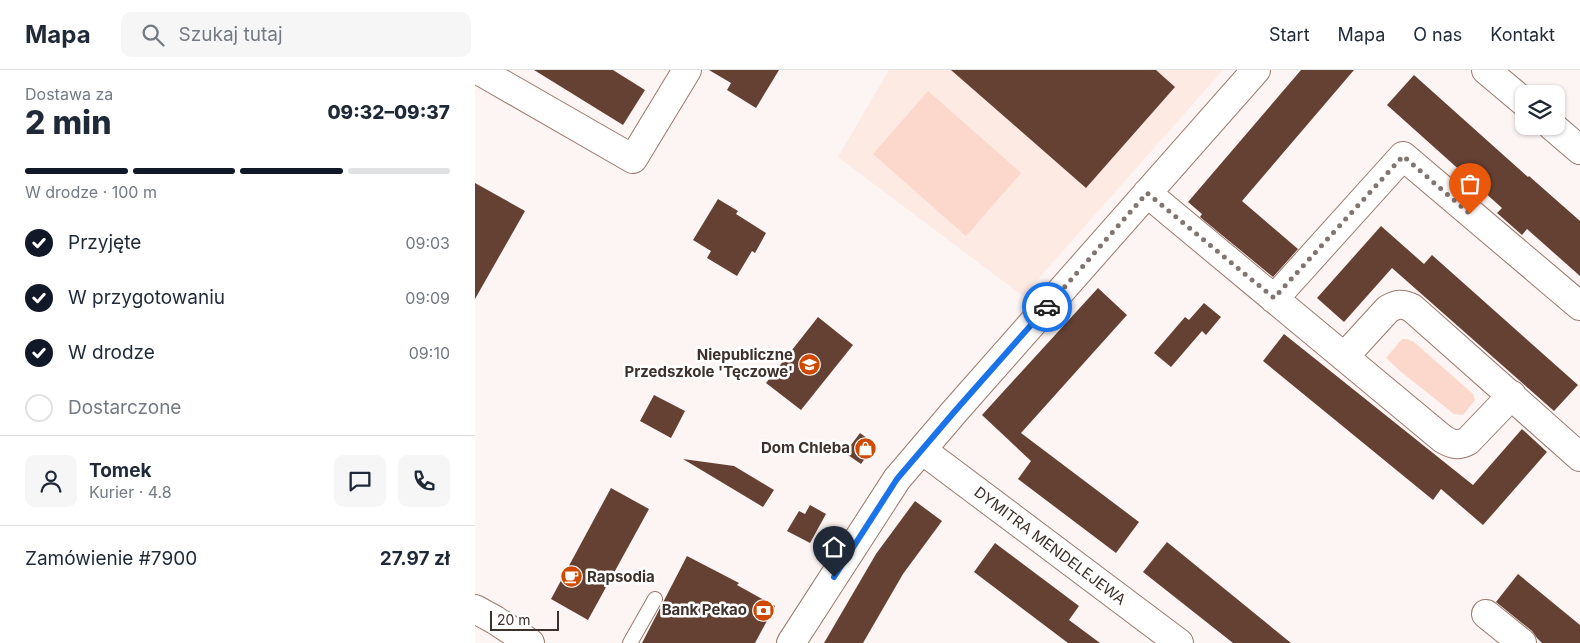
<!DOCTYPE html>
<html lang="pl">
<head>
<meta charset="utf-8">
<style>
  body { margin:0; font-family:Inter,sans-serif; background:#f6f6f7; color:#1f2937; height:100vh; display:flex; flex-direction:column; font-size:19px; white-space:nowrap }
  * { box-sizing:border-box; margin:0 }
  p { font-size:16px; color:#747a83 }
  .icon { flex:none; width:28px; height:28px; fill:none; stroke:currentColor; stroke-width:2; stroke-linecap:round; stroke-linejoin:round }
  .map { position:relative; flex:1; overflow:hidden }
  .drawer { display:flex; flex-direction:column; background:#fff; width:475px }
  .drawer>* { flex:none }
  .buttons { position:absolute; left:1040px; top:15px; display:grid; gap:10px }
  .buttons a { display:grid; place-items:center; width:50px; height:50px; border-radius:10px; background:#fff; box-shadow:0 1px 4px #0004; font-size:25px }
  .scale { position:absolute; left:15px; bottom:12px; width:69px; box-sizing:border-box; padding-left:5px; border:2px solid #3e302b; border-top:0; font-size:14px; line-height:18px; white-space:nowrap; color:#3e302b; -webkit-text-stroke:4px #fff; paint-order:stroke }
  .pin { position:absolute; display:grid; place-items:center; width:42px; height:42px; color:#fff; margin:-51px -21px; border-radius:50% 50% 50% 0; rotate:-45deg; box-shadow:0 0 5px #0007 }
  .pin .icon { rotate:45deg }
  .courier { position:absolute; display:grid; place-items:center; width:50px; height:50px; margin:-25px; border:4px solid #1a73e8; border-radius:50%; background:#fff; color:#222; box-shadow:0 1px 6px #0007 }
  .summary em { font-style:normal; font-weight:800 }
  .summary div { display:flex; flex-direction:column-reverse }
  .summary { display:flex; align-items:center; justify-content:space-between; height:85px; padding:0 25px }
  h1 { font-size:32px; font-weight:800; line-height:38px }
  .bar { display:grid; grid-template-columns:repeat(4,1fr); gap:8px 5px; align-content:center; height:60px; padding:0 25px }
  .bar i { height:6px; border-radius:4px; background:#e0e1e3 }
  .bar .on { background:#111827 }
  .bar p { grid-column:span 4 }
  .line { display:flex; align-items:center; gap:12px; padding:0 25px; border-top:1px solid #e0e1e3 }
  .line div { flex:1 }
  .round { display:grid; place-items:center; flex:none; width:52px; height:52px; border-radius:10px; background:#f6f6f7 }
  ol { padding:0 25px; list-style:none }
  li { display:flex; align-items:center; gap:15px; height:55px }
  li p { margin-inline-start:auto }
  li .icon { padding:5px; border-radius:50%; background:#111827; color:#fff; stroke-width:4 }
  li:last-child { color:#747a83 }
  li i { width:28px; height:28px; border:2px solid #e0e1e3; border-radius:50% }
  header { display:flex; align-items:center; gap:30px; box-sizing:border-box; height:70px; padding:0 25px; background:#fff; border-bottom:1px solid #e0e1e3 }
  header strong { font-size:24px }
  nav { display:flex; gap:28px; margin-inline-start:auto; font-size:18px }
  .search { width:350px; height:45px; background:#f6f6f7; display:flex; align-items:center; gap:12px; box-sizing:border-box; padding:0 18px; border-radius:10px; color:#747a83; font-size:19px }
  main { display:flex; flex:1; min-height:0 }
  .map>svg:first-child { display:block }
  .built { fill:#fceae3 }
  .green { fill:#fbd8cb }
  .building { fill:#654134 }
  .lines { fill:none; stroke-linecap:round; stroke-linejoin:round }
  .service-casing { stroke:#9b796d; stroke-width:16 }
  .minor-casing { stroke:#9b796d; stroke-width:30 }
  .tertiary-casing { stroke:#9b796d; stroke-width:30 }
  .service { stroke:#fff; stroke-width:14 }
  .minor { stroke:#fff; stroke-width:28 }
  .tertiary { stroke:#fff; stroke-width:28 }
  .done { stroke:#817571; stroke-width:5; stroke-dasharray:0 9 }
  .route { stroke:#1a73e8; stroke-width:6 }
  .labels { text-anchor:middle; stroke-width:5; stroke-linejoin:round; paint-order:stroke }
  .poi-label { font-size:15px; font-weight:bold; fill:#3e302b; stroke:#fff; text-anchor:end }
  .street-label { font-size:15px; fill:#3e302b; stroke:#fff }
</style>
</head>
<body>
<header>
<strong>Mapa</strong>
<div class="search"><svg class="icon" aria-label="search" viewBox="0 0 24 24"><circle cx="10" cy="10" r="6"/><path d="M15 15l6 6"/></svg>Szukaj tutaj</div>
<nav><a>Start</a><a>Mapa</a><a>O nas</a><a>Kontakt</a></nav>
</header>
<main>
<section class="drawer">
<div class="summary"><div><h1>2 min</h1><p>Dostawa za</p></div><em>09:32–09:37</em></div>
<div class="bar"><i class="on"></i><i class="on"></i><i class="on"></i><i></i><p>W drodze · 100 m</p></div>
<ol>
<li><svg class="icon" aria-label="check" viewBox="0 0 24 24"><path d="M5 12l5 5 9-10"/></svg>Przyjęte<p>09:03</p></li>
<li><svg class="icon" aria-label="check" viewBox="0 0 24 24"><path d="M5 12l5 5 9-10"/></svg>W przygotowaniu<p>09:09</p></li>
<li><svg class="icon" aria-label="check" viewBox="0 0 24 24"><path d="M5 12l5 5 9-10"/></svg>W drodze<p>09:10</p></li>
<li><i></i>Dostarczone</li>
</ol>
<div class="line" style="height:90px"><a class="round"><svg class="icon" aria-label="person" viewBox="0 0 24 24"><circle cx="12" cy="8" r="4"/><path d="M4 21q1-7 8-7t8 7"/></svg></a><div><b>Tomek</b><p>Kurier · 4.8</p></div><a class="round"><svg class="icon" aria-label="chat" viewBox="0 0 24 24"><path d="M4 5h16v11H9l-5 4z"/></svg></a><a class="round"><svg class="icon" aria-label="phone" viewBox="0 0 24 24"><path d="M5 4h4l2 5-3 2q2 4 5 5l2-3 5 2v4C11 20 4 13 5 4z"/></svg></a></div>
<div class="line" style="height:65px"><div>Zamówienie #7900</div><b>27.97 zł</b></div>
</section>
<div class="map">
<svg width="1105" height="573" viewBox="0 0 1105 573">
  <rect width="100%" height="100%" fill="#fdf5f3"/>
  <path class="built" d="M414 0H748L548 226 363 87Z"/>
  <path class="green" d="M453 21 546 103 491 166 398 84Z
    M927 269H932L939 272 998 324 1000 330 988 345 979 344 925 301 911 288Z"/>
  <path class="building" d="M59 0H138L170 20 148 55Z
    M234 0H304L281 38 252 20 256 13Z
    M476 0H681L700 17 611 118Z
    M826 0H879L767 131 823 179 798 207 725 147 727 144 713 132Z
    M939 5 1053 107 1054 106 1105 151V206L1052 159 1047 165 1022 143 1027 138 912 35Z
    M0 113 50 141 0 229Z
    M243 129 263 141 261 144 291 163 280 183 277 181 262 206 232 188 236 181 218 170Z
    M906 156 949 194 957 185 1103 315 1079 341 917 198 869 252 842 228Z
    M623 218 652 245 546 363 664 452 641 483 543 409 556 391 507 345Z
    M729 233 746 247 731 265 727 261 696 297 679 283 710 247 714 250Z
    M343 247 378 275 326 340 291 313Z
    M809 264 998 415 1047 359 1072 382 1008 455 966 419 958 430 788 291Z
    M179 325 210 341 196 368 165 351Z
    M385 363 400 374 386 394 370 383Z
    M208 389 259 396 299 420 288 437Z
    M136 418 174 439 113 550 76 529Z
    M440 431 467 451 428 504 388 573H349L401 484Z
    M335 435 351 444 335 473 312 461 324 441 330 444Z
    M692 472 816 573H758L668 502Z
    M520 473 604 536 594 550 625 573H593L499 502Z
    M212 486 264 513 262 515 300 536 280 573H167Z
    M1043 504 1105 555V573H1067L1062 568 1057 561 1021 532Z"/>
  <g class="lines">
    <defs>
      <path id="service" d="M155 573 180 529"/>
      <path id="minor" d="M3 0 158 89 212 0
        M672 123 968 369C978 375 983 376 993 371L1037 325
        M799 229 928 86 1105 236
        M869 287 913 239C922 234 927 233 937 238L1105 387
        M447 380 704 573
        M1011 544 1047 573
        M316 573 422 409 480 341 781 0"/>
      <path id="tertiary" d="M1011 0 1049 32
        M1077 56 1105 80
        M0 539 20 550 55 573"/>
    </defs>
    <use href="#service" class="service-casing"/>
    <use href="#minor" class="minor-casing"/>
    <use href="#tertiary" class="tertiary-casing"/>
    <use href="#service" class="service"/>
    <use href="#minor" class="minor"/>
    <use href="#tertiary" class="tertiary"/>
  </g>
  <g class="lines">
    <path class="done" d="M572 237 672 123 799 228 928 86 995 144"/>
    <path class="route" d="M359 507 422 409 480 341 572 237"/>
  </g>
  <defs>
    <symbol id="school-disc" viewBox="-11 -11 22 22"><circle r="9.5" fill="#cf4a00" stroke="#fff"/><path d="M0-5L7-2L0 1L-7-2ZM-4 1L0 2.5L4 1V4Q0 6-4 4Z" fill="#fff"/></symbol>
    <symbol id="shop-disc" viewBox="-11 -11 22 22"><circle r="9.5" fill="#cf4a00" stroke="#fff"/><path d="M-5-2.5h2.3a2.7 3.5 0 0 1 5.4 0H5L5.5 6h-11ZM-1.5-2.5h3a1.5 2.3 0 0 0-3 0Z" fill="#fff"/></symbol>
    <symbol id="cafe-disc" viewBox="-11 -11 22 22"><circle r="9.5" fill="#cf4a00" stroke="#fff"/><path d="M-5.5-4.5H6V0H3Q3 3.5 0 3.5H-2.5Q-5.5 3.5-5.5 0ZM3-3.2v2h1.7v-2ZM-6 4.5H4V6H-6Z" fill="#fff"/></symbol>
    <symbol id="bank-disc" viewBox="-11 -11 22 22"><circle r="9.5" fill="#cf4a00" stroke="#fff"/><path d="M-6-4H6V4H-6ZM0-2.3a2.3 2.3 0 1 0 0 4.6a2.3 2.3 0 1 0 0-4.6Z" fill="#fff"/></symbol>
  </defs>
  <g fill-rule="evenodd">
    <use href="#school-disc" x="322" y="282" width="25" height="25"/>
    <use href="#shop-disc" x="378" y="366" width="25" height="25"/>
    <use href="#cafe-disc" x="84" y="494" width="25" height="25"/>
    <use href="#bank-disc" x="276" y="528" width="25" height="25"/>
  </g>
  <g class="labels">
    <g class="poi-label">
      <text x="318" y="290">Niepubliczne<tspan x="318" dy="17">Przedszkole 'Tęczowe'</tspan></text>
      <text x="375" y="383">Dom Chleba</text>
      <text x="112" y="512" text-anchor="start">Rapsodia</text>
      <text x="272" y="545">Bank Pekao</text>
    </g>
    <g class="street-label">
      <text transform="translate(575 476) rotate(37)" y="5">DYMITRA MENDELEJEWA</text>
    </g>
  </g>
</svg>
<div class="buttons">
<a><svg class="icon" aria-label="layers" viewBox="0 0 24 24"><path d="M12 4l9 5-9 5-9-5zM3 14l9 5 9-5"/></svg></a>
</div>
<div class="scale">20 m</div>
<div class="pin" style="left:995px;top:144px;background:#ea580c"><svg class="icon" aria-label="bag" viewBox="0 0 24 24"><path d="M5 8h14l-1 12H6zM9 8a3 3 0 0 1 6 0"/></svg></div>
<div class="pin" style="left:359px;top:507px;background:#1f2937"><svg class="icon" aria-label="home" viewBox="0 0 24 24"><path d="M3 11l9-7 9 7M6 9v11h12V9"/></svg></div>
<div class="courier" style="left:572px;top:237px"><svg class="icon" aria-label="car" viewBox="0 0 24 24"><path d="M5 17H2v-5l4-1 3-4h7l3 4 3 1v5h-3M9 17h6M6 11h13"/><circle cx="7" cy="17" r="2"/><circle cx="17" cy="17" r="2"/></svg></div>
</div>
</main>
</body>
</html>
